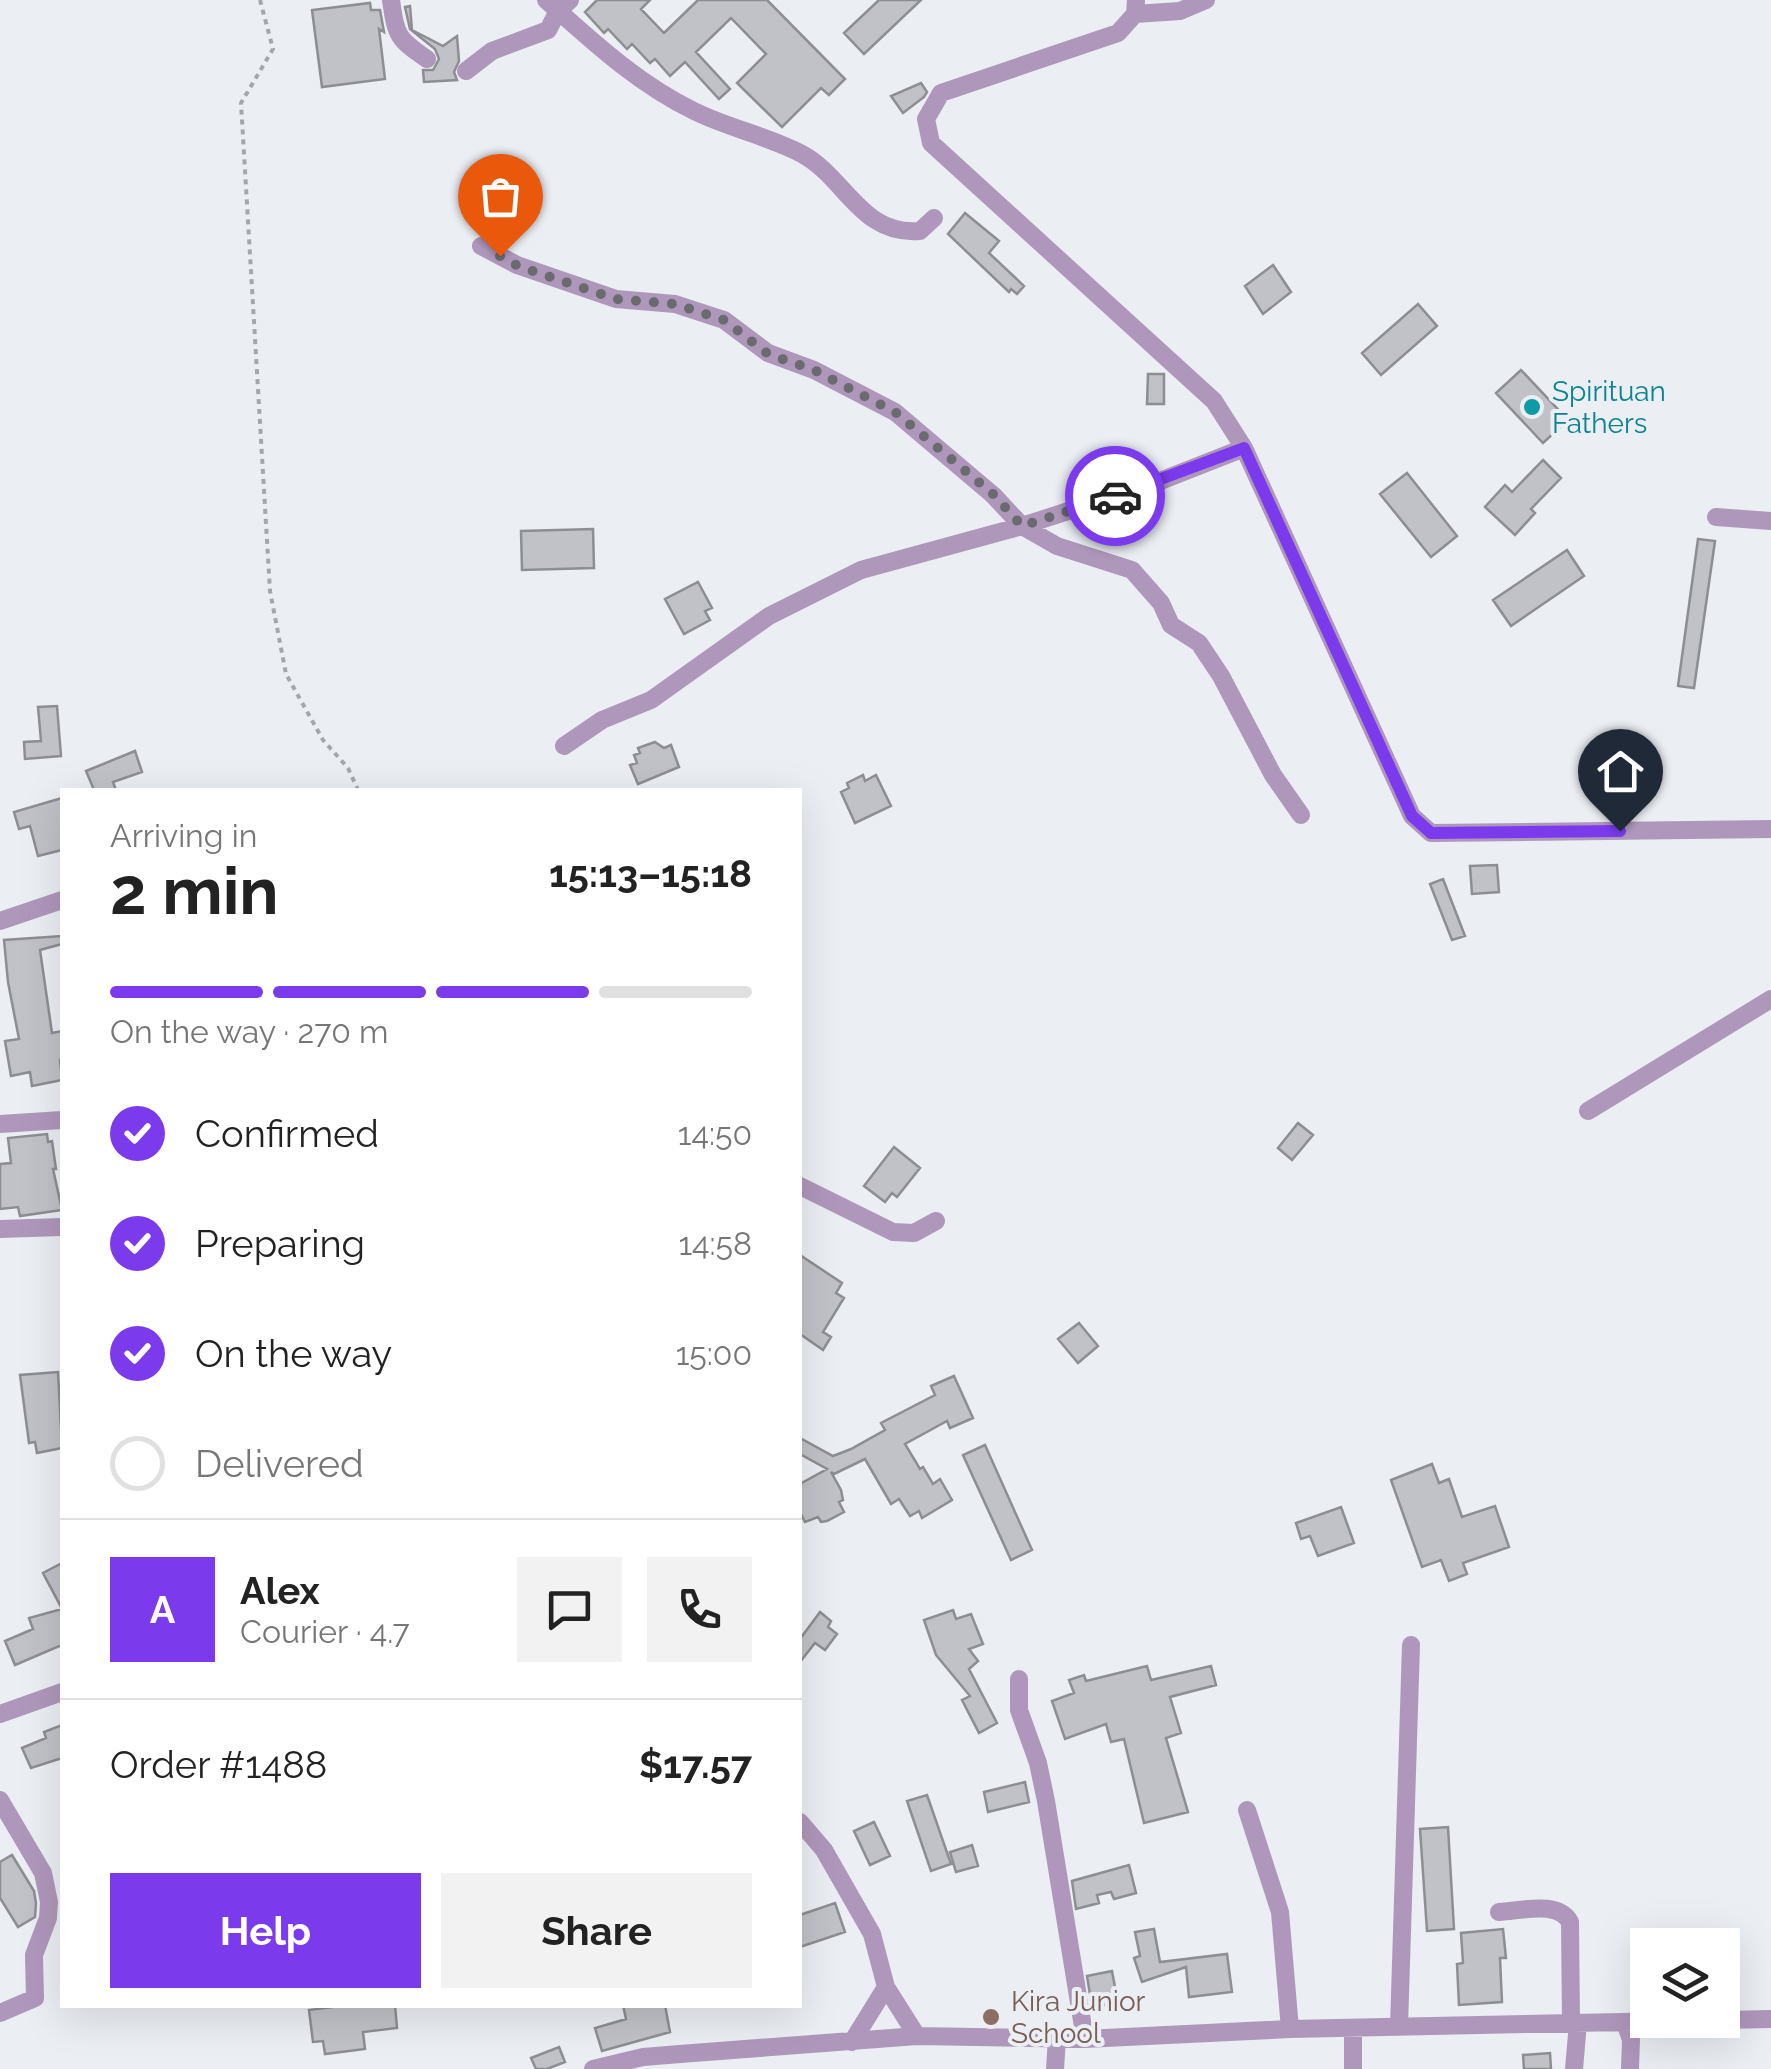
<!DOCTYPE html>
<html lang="en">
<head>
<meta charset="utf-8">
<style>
  body { margin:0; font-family:Raleway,sans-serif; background:#f2f2f2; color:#222; height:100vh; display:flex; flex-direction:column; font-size:38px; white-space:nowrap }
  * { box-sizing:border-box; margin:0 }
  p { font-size:32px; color:#767676 }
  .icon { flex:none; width:55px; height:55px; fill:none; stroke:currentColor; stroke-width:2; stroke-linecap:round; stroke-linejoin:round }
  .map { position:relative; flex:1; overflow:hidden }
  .sheet { position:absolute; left:60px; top:788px; width:742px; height:1220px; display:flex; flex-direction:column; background:#fff; border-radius:0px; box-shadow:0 10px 40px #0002 }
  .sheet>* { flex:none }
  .controls { position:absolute; left:1630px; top:1928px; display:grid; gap:20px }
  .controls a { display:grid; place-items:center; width:110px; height:110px; border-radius:0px; background:#fff; box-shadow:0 10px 40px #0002; font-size:50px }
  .pin { position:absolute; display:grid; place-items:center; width:85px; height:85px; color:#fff; margin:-102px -42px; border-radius:50% 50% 50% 0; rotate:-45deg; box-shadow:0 0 10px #0007 }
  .pin .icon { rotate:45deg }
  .courier { position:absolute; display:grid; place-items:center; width:100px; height:100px; margin:-50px; border:8px solid #7c3aed; border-radius:50%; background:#fff; color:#222; box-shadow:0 2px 12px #0007 }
  .head em { font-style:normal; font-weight:700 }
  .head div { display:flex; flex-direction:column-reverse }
  .head { display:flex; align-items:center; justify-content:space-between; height:170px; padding:0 50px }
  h1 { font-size:65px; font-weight:700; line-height:75px }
  .bar { display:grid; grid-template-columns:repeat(4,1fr); gap:15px 10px; align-content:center; height:120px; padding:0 50px }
  .bar i { height:12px; border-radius:8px; background:#e0e0e0 }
  .bar .active { background:#7c3aed }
  .bar p { grid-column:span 4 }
  .line { display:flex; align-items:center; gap:25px; padding:0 50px; border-top:2px solid #e0e0e0 }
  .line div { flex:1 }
  .round { display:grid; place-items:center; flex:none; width:105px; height:105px; border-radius:0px; background:#f2f2f2 }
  ol { padding:0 50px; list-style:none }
  li { display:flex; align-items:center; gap:30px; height:110px }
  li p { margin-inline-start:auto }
  li .icon { padding:10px; border-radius:50%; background:#7c3aed; color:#fff; stroke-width:4 }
  li:last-child { color:#767676 }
  li i { width:55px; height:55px; border:5px solid #e0e0e0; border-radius:50% }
  .action { display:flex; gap:20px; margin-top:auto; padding:20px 50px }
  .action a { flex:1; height:115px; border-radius:0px; background:#7c3aed; color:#fff; font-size:40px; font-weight:700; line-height:115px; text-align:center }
  .action a+a { background:#f2f2f2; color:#222 }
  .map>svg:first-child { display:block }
  .building { fill:#c0c2c7; stroke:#8c8e92; stroke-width:2.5 }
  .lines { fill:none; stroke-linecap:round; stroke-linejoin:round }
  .path { stroke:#a3a6aa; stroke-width:4; stroke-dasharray:5 5; stroke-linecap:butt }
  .minor { stroke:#af97bb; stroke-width:18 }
  .done { stroke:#6a6b6e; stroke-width:10; stroke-dasharray:0 18 }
  .route { stroke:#7c3aed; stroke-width:12 }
  .culture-dot { fill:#0f9aa8; stroke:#ebeef3; stroke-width:4 }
  .education-dot { fill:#8d6e63; stroke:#ebeef3; stroke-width:4 }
  .labels { text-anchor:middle; stroke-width:8; stroke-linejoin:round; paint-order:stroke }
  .culture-label { font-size:28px; fill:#0d838f; stroke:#ebeef3; text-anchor:start }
  .education-label { font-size:28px; fill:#785e54; stroke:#ebeef3; text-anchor:start }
</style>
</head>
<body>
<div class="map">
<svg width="1771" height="2069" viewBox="0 0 1771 2069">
  <rect width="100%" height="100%" fill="#ebeef3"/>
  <path class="building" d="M597 0H650L641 9 664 33 698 0H767L845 79 829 95 821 88 782 127 737 83 766 54 731 18 696 52 730 89 719 99 685 62 670 76 655 59 650 63 632 44 627 49 608 29 604 33 585 12Z
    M879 0H921L864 54 844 33Z
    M370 3 371 10H380L384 32 379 29 385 79 322 87 312 10Z
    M410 6 412 30 443 46 457 36 459 61 454 72 457 80 424 82 423 70H433L439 59 435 49 410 29 405 7Z
    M921 83 927 92 924 97 903 113 891 96Z
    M965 213 999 241 989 253 1024 286 1017 294 1011 289 1009 292 948 234Z
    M1273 265 1291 292 1263 314 1245 286Z
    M1418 304 1437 326 1381 375 1362 353Z
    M1521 370 1568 420 1543 443 1496 393Z
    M1148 374H1164V404H1147Z
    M1543 460 1561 478 1531 509 1535 513 1515 535 1485 507 1505 485 1512 492Z
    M1407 473 1457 536 1431 557 1380 494Z
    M593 529 594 568 522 570 521 531Z
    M1698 539 1715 541 1694 688 1678 686Z
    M1567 550 1584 576 1511 626 1493 600Z
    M698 582 712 608 705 611 710 620 684 634 665 599Z
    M57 706 61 756 25 759 24 742 41 741 38 707Z
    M655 742 664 748 671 745 679 767 638 784 630 765 637 763 634 755 640 753 638 748Z
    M135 751 142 772 113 782 116 790H94L86 771Z
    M863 775 865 781 876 775 891 806 855 823 841 792 849 788 847 783Z
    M62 798V850L38 856 30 826 19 829 14 812Z
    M1497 865 1499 892 1472 894 1470 866Z
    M1443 879 1465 936 1452 940 1430 884Z
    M62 936V944L40 950 52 1033 62 1031V1060H60L62 1080 32 1086 30 1072 11 1076 5 1041 19 1039 8 982 4 940Z
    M1298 1123 1313 1135 1292 1160 1278 1148Z
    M47 1134 48 1142 52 1141 56 1169H53L62 1210 20 1216 18 1207 0 1209V1164L11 1163 8 1138Z
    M894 1147 920 1168 897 1197 892 1193 885 1202 864 1186Z
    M800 1255 842 1283 836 1293 844 1298 823 1332 831 1337 823 1350 800 1334Z
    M1079 1323 1098 1346 1078 1363 1058 1339Z
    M58 1372 62 1448 37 1453 35 1442 29 1443 20 1375Z
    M954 1376 973 1418 950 1428 947 1421 905 1444 920 1469 923 1467 933 1484 940 1479 952 1500 922 1518 919 1511 910 1516 899 1499 891 1504 865 1459 834 1474 831 1472 841 1490 843 1500 839 1502 844 1512 827 1521 821 1522 818 1517 805 1522 800 1512V1484L827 1469 800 1454V1438L833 1456 851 1449 885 1430 881 1423 935 1395 931 1386Z
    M985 1445 1032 1550 1011 1560 963 1455Z
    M1432 1464 1439 1483 1449 1479 1462 1517 1495 1506 1509 1547 1463 1563 1467 1574 1449 1581 1441 1560 1422 1567 1391 1480Z
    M1341 1507 1354 1543 1318 1556 1310 1536 1301 1539 1296 1523Z
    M62 1563V1645L15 1665 5 1641 33 1629 29 1618 62 1609 43 1573Z
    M953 1610 956 1619 971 1614 983 1644 969 1649 978 1661 969 1669 997 1723 979 1733 962 1700 970 1696 936 1655 924 1620Z
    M820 1612 831 1621 828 1627 837 1634 825 1650 815 1643 800 1662V1639Z
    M1147 1666 1151 1680 1211 1666 1216 1685 1170 1697 1181 1733 1166 1738 1188 1812 1144 1823 1124 1739 1111 1742 1106 1724 1065 1739 1052 1701 1074 1693 1069 1680 1084 1675 1086 1681Z
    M62 1725V1758L31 1768 22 1748 46 1738 44 1732Z
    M1025 1782 1029 1802 988 1812 984 1792Z
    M927 1795 951 1864 931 1871 907 1801Z
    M874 1822 890 1856 870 1865 854 1831Z
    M1448 1827 1454 1929 1427 1931 1420 1829Z
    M972 1845 978 1866 956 1872 950 1852Z
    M12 1855 34 1891 36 1903 35 1917 18 1927 0 1898V1862Z
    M1129 1865 1136 1893 1114 1899 1111 1892 1097 1895 1099 1903 1076 1909 1072 1881Z
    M835 1903 845 1932 800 1947V1915Z
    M1154 1929 1160 1962 1227 1954 1232 1992 1189 1997 1186 1967 1142 1982 1134 1958 1140 1956 1135 1932Z
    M1503 1929 1506 1958H1500L1502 2002 1459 2005 1457 1964 1463 1963 1461 1933Z
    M1112 1971 1118 2003 1092 2007 1087 1976Z
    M348 2005H395L397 2028 363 2032 365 2049 325 2054 323 2041 313 2042 309 2010Z
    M623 2005H665L670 2032 602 2051 595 2028 626 2019Z
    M559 2047 565 2062 547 2069H536L531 2058Z
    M1550 2053 1551 2069H1524L1523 2055Z"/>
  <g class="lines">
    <path class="path" d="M260 0 273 49 241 103 270 591 286 674 323 740 348 768 358 790"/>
    <path class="minor" d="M391 0C396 35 397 39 427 59
      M546 0C592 41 638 84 694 111 728 128 768 136 802 154 846 178 861 236 920 231L934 218
      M1136 0 1135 14 1118 33 941 93 926 119 931 143 1214 401 1244 448 1412 816 1431 833 1771 829
      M1135 14 1180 11 1206 0
      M466 71 492 51 548 30 558 11 570 0
      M481 246 517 265 616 299 675 304 724 320 768 353 814 370 895 412 993 495 1022 526 1057 546 1132 570 1161 603 1171 625 1199 643 1221 676 1273 775 1301 815
      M1716 517 1771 521
      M564 746 602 720 651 700 769 616 861 570 1022 526 1155 483 1244 448
      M0 921 62 900
      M1588 1111 1771 999
      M0 1124 62 1120
      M800 1186 893 1232 914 1233 936 1221
      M0 1229 62 1227
      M1019 1679V1710L1038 1763 1046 1801 1085 2039
      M0 1714 62 1692
      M0 1800 43 1873 49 1902 48 1918 34 1955 35 1998 0 2013
      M1247 1810 1280 1912 1290 2029
      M800 1822 824 1850 872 1934 886 1987 917 2036
      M1499 1912C1521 1911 1558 1900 1570 1922L1571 2023
      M1722 2020 1771 2019
      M1625 2022 1631 2040 1630 2069
      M1399 2027 1411 1645
      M1353 2028V2069
      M852 2042 886 1987
      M593 2069 643 2057 680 2054 917 2036 1085 2039 1290 2029 1720 2020
      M1055 2069 1057 2038
      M1574 2069 1578 2023"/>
  </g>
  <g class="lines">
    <path class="done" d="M500 256 518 266 616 299 675 304 724 320 768 354 814 370 895 412 993 494 1022 526 1115 496"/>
    <path class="route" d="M1115 496 1244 448 1412 816 1431 833 1620 831"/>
  </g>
  <circle class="culture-dot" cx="1532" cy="407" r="10"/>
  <circle class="education-dot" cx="991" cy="2017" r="10"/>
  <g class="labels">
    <g class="culture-label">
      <text x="1552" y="401">Spirituan<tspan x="1552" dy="32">Fathers</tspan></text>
    </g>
    <g class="education-label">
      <text x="1011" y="2011">Kira Junior<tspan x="1011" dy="32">School</tspan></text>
    </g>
  </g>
</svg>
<div class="controls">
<a><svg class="icon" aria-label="layers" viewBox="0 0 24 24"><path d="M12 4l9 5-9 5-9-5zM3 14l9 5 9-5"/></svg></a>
</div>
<div class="pin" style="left:500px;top:256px;background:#ea580c"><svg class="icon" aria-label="bag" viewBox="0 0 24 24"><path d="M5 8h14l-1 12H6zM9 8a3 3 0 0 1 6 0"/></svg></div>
<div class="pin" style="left:1620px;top:831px;background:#1f2937"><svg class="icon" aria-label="home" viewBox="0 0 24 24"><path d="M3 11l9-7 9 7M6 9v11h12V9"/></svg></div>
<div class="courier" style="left:1115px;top:496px"><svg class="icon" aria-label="car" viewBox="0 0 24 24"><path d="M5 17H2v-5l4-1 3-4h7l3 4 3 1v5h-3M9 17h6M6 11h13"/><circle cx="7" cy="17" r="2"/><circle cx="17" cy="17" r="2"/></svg></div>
<section class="sheet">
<div class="head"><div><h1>2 min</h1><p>Arriving in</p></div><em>15:13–15:18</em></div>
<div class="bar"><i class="active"></i><i class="active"></i><i class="active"></i><i></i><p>On the way · 270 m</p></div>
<ol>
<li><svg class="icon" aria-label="check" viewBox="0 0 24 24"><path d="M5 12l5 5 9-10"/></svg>Confirmed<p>14:50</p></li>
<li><svg class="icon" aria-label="check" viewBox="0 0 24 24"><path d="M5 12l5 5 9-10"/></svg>Preparing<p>14:58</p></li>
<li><svg class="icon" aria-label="check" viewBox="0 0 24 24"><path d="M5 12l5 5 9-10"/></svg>On the way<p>15:00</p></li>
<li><i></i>Delivered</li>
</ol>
<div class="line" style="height:180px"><b class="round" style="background:#7c3aed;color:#fff">A</b><div><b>Alex</b><p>Courier · 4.7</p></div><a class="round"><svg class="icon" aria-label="chat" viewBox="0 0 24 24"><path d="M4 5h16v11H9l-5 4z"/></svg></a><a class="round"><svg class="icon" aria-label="phone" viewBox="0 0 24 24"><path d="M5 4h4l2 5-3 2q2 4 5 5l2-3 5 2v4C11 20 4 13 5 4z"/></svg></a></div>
<div class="line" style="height:130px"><div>Order #1488</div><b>$17.57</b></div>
<div class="action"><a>Help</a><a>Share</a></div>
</section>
</div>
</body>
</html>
